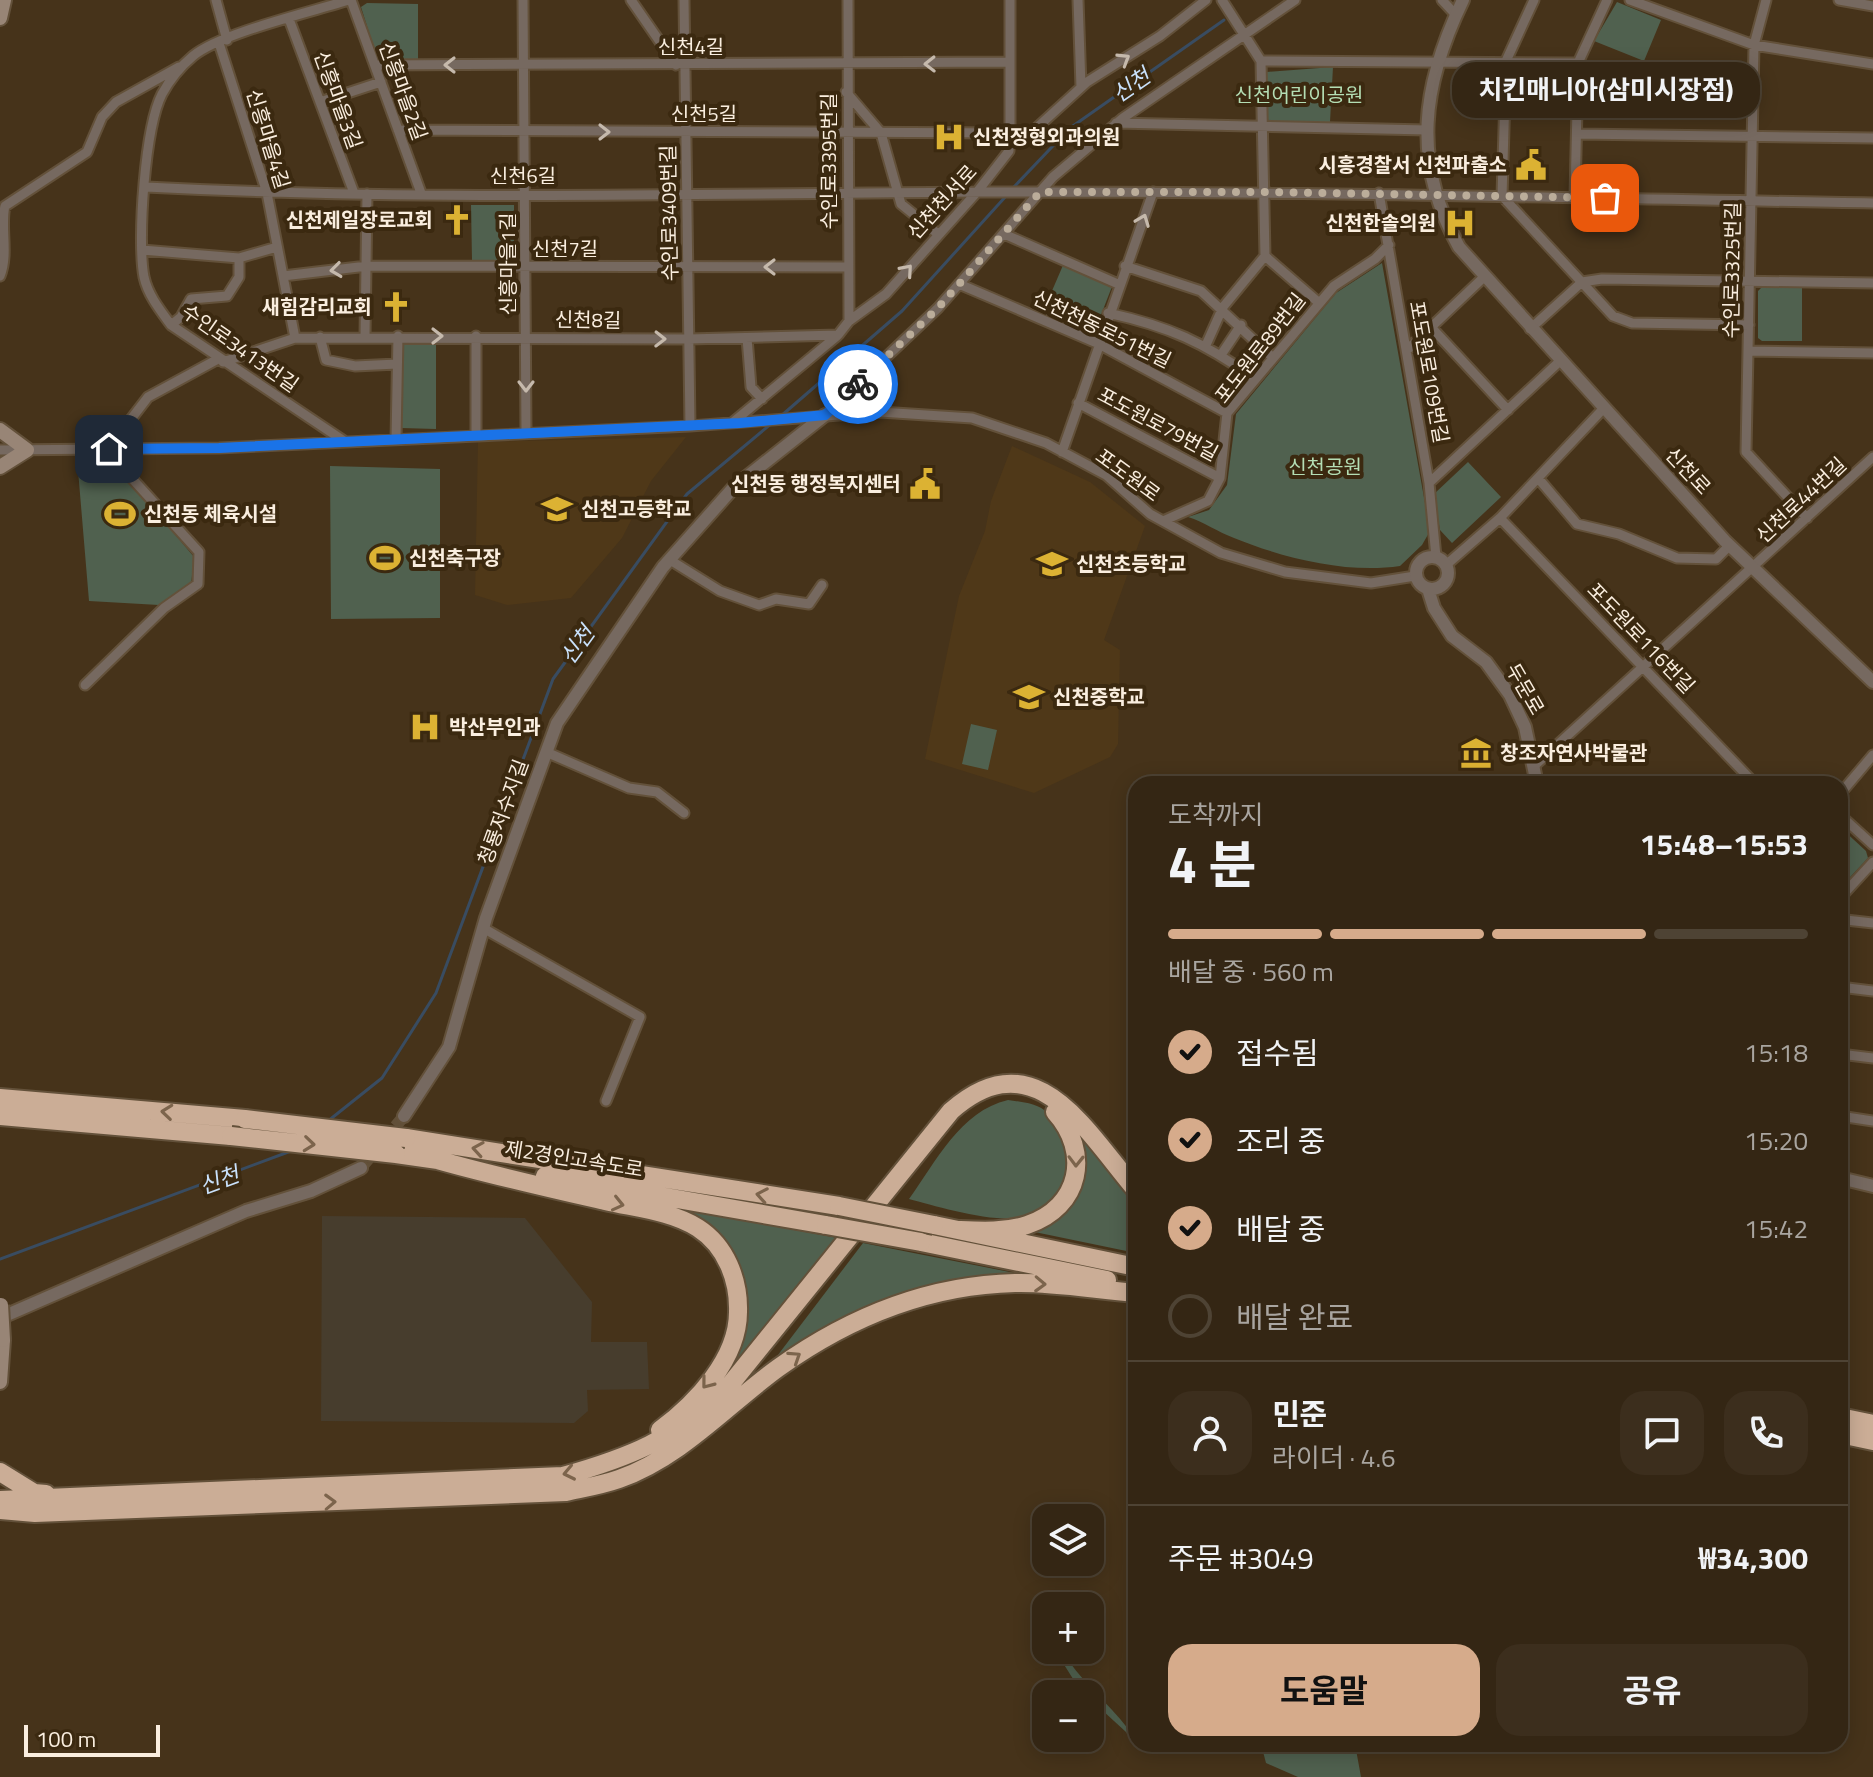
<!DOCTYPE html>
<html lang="ko">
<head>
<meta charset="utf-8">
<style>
  body { margin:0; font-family:"Titillium Web","Noto Sans KR",sans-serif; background:#3c2e1d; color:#f1f3f6; height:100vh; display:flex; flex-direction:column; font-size:30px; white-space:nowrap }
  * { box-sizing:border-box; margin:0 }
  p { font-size:26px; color:#a9a5a0 }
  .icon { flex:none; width:44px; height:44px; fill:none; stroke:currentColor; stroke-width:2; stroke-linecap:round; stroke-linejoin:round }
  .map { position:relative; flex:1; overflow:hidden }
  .side { position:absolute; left:1128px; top:776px; width:720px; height:976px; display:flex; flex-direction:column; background:#342614; border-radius:24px; box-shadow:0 4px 20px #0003,0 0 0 2px #4e4334 }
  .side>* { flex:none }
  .buttons { position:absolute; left:1032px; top:1504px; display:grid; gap:16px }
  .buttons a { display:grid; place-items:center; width:72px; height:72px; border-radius:16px; background:#342614; box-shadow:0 4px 20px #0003,0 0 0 2px #4e4334; font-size:40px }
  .scale { position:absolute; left:24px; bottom:20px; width:136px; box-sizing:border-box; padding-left:8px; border:4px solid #faeedf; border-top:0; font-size:22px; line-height:28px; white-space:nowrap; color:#faeedf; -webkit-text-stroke:6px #3b2910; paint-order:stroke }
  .pin { position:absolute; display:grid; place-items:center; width:68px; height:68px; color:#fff; margin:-34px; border-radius:16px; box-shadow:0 4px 12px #0006 }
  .courier { position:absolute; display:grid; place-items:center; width:80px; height:80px; margin:-40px; border:6px solid #1a73e8; border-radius:50%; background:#fff; color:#222; box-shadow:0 2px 10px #0007 }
  .bubble { position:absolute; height:56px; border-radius:24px; background:#342614; box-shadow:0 4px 20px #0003,0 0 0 2px #4e4334; font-size:26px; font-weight:700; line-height:56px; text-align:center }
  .summary em { font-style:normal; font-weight:700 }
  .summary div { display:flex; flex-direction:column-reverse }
  .summary { display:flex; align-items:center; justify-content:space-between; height:136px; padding:0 40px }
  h1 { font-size:52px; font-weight:700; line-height:60px }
  .bar { display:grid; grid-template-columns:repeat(4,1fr); gap:12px 8px; align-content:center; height:96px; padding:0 40px }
  .bar i { height:10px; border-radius:6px; background:#4e4334 }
  .bar .current { background:#d6ab8b }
  .bar p { grid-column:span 4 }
  .line { display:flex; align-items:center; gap:20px; padding:0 40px; border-top:2px solid #4e4334 }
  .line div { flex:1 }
  .round { display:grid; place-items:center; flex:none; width:84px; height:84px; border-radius:24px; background:#3c2e1d }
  ol { padding:0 40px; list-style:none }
  li { display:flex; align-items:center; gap:24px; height:88px }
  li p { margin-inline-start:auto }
  li .icon { padding:8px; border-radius:50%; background:#d6ab8b; color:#111; stroke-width:4 }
  li:last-child { color:#a9a5a0 }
  li i { width:44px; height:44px; border:4px solid #4e4334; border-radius:50% }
  .action { display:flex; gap:16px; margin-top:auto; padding:16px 40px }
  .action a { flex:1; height:92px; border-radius:24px; background:#d6ab8b; color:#111; font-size:32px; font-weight:700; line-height:92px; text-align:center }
  .action a+a { background:#3c2e1d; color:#f1f3f6 }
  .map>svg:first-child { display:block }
  .built { fill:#4f3818 }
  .industrial { fill:#473d2d }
  .green { fill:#50614f }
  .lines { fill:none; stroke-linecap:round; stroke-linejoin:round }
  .stream { stroke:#394c61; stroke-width:3 }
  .tertiary-tunnel { stroke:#614f38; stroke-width:12; stroke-dasharray:12 6; stroke-linecap:butt }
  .minor-casing { stroke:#63513a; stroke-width:13 }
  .tertiary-casing { stroke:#63513a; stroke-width:16 }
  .secondary-casing { stroke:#63513a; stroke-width:18 }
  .motorway-casing { stroke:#63513a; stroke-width:22 }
  .minor { stroke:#766960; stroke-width:9 }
  .tertiary { stroke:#766960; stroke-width:12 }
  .secondary { stroke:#988576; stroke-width:14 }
  .motorway { stroke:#cbad96; stroke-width:18 }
  .minor-bridge-casing { stroke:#63513a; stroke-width:13; stroke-linecap:butt }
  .secondary-bridge-casing { stroke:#63513a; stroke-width:18; stroke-linecap:butt }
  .motorway-bridge-casing { stroke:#63513a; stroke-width:22; stroke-linecap:butt }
  .minor-bridge { stroke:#766960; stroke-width:9 }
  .secondary-bridge { stroke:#988576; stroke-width:14 }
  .motorway-bridge { stroke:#cbad96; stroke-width:18 }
  .oneway { stroke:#c5b9ac }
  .oneway2 { stroke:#7c644c }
  .done { stroke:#bbad9a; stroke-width:8; stroke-dasharray:0 14.4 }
  .route { stroke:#1a73e8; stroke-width:10 }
  .labels { text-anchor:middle; stroke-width:8; stroke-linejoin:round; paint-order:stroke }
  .street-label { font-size:20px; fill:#faeedf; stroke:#3b2910 }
  .park-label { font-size:20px; fill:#b4deb4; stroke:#3b2910 }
  .poi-label { font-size:20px; font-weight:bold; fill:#faeedf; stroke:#3b2910; text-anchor:start }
  .water-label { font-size:22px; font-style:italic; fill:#cae2fc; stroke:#3b2910 }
</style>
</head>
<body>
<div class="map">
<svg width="1873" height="1777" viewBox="0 0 1873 1777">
  <rect width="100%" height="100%" fill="#46331a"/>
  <path class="built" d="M686 437 651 481 622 538 571 598 507 605 475 595 478 442Z
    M1012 446 1090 482 1145 526 1104 640 1120 650 1118 744 1110 757 1034 793 925 759 959 596 985 531 991 501Z"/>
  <path class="industrial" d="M322 1216 525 1218 592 1302 591 1342H647L649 1389 587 1390 588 1411 574 1423 321 1421Z"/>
  <path class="green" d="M1617 2 1661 20 1644 61 1594 41Z
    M367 3 418 4V61L385 63 377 58 361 7Z
    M1333 67 1330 122 1269 123 1266 120 1267 72Z
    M471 205H514V260H472Z
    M1064 263 1113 284 1094 333 1090 334 1042 314Z
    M1382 263 1430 531 1422 545 1400 566C1347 574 1283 558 1234 538 1218 532 1204 522 1188 517L1209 510 1227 485 1236 414 1336 293Z
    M1761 288H1802V341H1762L1758 338V291Z
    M402 344H436V429L401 428Z
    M1468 462 1501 497 1452 543 1440 530 1434 494Z
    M330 466 440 469V618L331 619Z
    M78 470H121L194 557 191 585 159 605 89 601Z
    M971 724 997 730 988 770 962 764Z
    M1840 827 1866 851 1868 858 1840 888Z
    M1008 1100C1022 1102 1037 1103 1048 1113 1080 1140 1073 1193 1038 1213 1010 1229 939 1207 909 1199 936 1162 960 1111 1008 1100Z
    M1076 1128 1136 1199V1253L1025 1230 1065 1209Z
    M638 1201 838 1238 720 1388 689 1417 735 1352 728 1250Z
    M863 1243 1030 1276 968 1281 765 1372Z
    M1068 1660C1088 1689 1117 1710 1136 1740L1134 1746 1126 1732 1090 1699V1694L1080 1690 1063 1663Z
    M1261 1744H1355L1361 1777H1298L1266 1763Z"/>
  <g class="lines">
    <path class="stream" d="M1012 189 1070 128 1224 20
      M781 416 902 311 1007 195
      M328 1121 382 1078 436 993 553 679 687 494 772 423
      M0 1259 291 1151"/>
    <path class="tertiary-tunnel" d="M361 1168 404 1116"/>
    <defs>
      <path id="minor" d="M216 0 227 40
        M351 0 421 193
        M523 0 526 432
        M631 0 676 65
        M684 0 690 426
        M848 0 849 321
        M1078 0 1081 87
        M1222 0 1261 61 1265 256 1318 302
        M1442 0 1456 15
        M1534 0 1506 61 1502 196 1613 316 1632 323 1749 325
        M1630 0 1754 45 1873 64
        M1766 0 1754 45 1746 452 1807 518
        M1839 0 1873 6
        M289 19 354 193
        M219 43 267 193 295 338
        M1261 61 1578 63
        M375 65 1008 62
        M846 92 881 133 901 204 938 234
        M320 102 381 82
        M1116 123 1427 130
        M398 130 1010 133V0
        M1577 134 1873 138
        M146 187C423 201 701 194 979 192 1277 191 1575 198 1873 203
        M1379 193 1429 483 1436 557
        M1575 197 1578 63 1607 0
        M1004 234 1118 284
        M142 250 239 258
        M1125 266 1201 291 1272 357
        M0 276C9 254 0 226 5 206L87 152 102 117 116 102 179 67
        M283 276 367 266 848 267
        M959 284 1097 343 1227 413
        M1108 313C1168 326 1205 343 1254 378
        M171 325 181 317 191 299 227 296 239 277V258L277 247
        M1431 327 1508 410
        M1530 329 1582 282 1602 279 1873 283
        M365 336 367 194
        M476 336V435
        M320 337 326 360 355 366 397 364
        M747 338 751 387 762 399
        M1206 345 1223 307 1265 256
        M1407 350 1484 277
        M1748 351 1873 353
        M1221 355 1241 325
        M223 362 295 338 689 339 838 335 849 321 886 294 977 192 1009 151 1010 133H1031L1087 82 1160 36 1206 0
        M1078 403 1220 478
        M825 415 938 308 1053 177 1123 118 1295 0
        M128 423 148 397 218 359
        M732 423 837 336
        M396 439 398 336
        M344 441 171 325C160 310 148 295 144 277 137 240 145 127 162 94 169 81 181 66 193 56 221 33 311 12 349 0
        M0 450 219 448 690 426 880 412 972 418 1046 443 1106 475 1150 514 1221 553 1285 572 1371 583 1415 576
        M1062 452 1153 192
        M1538 478 1577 524 1619 534 1677 558 1716 559 1729 546
        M1429 483 1560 361
        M1500 518 1755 784
        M1163 521 1208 501 1220 478 1227 413 1334 286 1375 259 1389 245
        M670 560 720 591 759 605 776 599 809 604 822 585
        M1446 565 1500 518 1603 409
        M85 685 164 608 198 584 199 552 127 473
        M546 752 629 788 657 792 684 813
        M1533 767 1873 457
        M1840 794 1873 755
        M1840 815 1873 845
        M1840 898 1873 862
        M1840 915 1846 920 1873 923
        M483 928 640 1017 606 1101
        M1840 987 1873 991
        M1840 1054 1873 1058
        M1840 1116 1873 1121"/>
      <path id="tertiary" d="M1463 0C1422 85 1411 161 1459 247L1725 541 1873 682
        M1416 573a16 16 0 1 1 32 0a16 16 0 1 1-32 0Z
        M1428 589 1434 608 1452 636 1486 662 1510 695 1525 727 1537 784
        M404 1116 449 1047 486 918 557 723 663 567 734 487 825 415
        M1840 1178 1873 1186
        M0 1318 246 1211 311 1191 361 1168"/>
      <path id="secondary" d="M0 18 4 0
        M0 430 27 450 0 467
        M0 1382 3 1340"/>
      <path id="motorway" d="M0 1098 245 1119
        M0 1116 231 1136
        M406 1138 839 1206
        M396 1154 445 1161
        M434 1159C490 1175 548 1188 605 1201 635 1208 672 1211 698 1228 726 1246 739 1280 738 1312 738 1359 696 1403 660 1430
        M545 1176 826 1225
        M934 1225 1136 1267
        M960 1230C983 1231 1005 1232 1027 1225 1081 1207 1091 1152 1055 1112
        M921 1242 1107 1280
        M1840 1417 1873 1424
        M1840 1434 1873 1441
        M0 1472 34 1493 46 1494
        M0 1500 563 1476C631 1457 672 1440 725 1391L951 1111C1035 1037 1085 1130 1136 1190
        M0 1510 35 1513 566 1492C584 1488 602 1485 619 1479 680 1458 727 1405 778 1368 848 1318 928 1285 1015 1283 1055 1282 1096 1290 1136 1293"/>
    </defs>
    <use href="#minor" class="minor-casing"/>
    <use href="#tertiary" class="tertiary-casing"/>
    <use href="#secondary" class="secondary-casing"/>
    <use href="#motorway" class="motorway-casing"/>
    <use href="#minor" class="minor"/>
    <use href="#tertiary" class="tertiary"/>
    <use href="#secondary" class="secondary"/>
    <use href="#motorway" class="motorway"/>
    <defs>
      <path id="minor-bridge" d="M127 473 128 423"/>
      <path id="secondary-bridge" d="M1 1305 3 1340"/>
      <path id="motorway-bridge" d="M245 1119 406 1138
        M231 1136 396 1154
        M839 1206 934 1225
        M826 1225 921 1242"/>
    </defs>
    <use href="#minor-bridge" class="minor-bridge-casing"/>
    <use href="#secondary-bridge" class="secondary-bridge-casing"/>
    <use href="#motorway-bridge" class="motorway-bridge-casing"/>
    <use href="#minor-bridge" class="minor-bridge"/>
    <use href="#secondary-bridge" class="secondary-bridge"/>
    <use href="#motorway-bridge" class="motorway-bridge"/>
  </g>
  <defs><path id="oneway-chevron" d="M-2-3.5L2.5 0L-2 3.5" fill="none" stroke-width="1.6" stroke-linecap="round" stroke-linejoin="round" transform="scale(2)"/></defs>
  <g class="oneway">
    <use href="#oneway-chevron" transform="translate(1124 59) rotate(-32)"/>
    <use href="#oneway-chevron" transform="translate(930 64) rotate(179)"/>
    <use href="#oneway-chevron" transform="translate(450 65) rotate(-180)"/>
    <use href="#oneway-chevron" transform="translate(604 132)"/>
    <use href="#oneway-chevron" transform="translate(1143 220) rotate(-69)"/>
    <use href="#oneway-chevron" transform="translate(770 267) rotate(180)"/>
    <use href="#oneway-chevron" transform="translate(336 270) rotate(173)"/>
    <use href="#oneway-chevron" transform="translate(907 270) rotate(-49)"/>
    <use href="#oneway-chevron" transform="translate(437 336)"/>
    <use href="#oneway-chevron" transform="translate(660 339) rotate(1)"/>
    <use href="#oneway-chevron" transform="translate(526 386) rotate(90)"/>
  </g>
  <g class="oneway2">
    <use href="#oneway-chevron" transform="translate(167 1112) rotate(-174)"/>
    <use href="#oneway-chevron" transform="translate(309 1144) rotate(6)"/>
    <use href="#oneway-chevron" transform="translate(478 1149) rotate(-171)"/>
    <use href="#oneway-chevron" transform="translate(1076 1161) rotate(91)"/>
    <use href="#oneway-chevron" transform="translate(762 1195) rotate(-170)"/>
    <use href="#oneway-chevron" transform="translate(618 1204) rotate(13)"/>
    <use href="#oneway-chevron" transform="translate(1040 1284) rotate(2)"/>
    <use href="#oneway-chevron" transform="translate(795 1357) rotate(-33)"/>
    <use href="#oneway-chevron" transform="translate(707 1383) rotate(128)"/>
    <use href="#oneway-chevron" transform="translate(569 1473) rotate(168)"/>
    <use href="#oneway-chevron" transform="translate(330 1502) rotate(-2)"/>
  </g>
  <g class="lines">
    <path class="done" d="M858 384 938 308 1040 192H1264L1605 198"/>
    <path class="route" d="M109 449 219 448 740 423 825 415 858 384"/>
  </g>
  <defs>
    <symbol id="hospital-bare" viewBox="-9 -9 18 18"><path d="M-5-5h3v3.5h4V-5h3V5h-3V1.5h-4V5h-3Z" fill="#dcb233" stroke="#3b2910" stroke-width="2.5" paint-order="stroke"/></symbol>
    <symbol id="civic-bare" viewBox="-9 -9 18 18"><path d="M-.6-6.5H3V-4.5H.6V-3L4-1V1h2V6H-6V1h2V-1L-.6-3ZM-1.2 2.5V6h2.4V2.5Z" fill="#dcb233" stroke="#3b2910" stroke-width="2.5" paint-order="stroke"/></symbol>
    <symbol id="church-bare" viewBox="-9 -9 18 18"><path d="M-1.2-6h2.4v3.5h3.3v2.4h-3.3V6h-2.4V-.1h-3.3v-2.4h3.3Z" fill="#dcb233" stroke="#3b2910" stroke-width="2.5" paint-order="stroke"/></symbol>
    <symbol id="school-bare" viewBox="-9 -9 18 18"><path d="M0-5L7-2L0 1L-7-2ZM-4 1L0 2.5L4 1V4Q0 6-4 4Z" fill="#dcb233" stroke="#3b2910" stroke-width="2.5" paint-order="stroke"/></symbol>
    <symbol id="stadium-bare" viewBox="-9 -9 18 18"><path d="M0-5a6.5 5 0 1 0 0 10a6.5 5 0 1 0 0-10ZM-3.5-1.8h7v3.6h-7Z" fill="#dcb233" stroke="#3b2910" stroke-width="2.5" paint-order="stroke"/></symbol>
    <symbol id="museum-bare" viewBox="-9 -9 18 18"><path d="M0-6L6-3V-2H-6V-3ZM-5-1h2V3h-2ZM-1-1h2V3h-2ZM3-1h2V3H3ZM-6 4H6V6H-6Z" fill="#dcb233" stroke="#3b2910" stroke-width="2.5" paint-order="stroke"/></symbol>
  </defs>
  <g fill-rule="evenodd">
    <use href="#hospital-bare" x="927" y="115" width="44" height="44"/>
    <use href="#civic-bare" x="1509" y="143" width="44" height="44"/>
    <use href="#church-bare" x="435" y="198" width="44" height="44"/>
    <use href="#hospital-bare" x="1438" y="201" width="44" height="44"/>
    <use href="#church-bare" x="374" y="285" width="44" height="44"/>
    <use href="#civic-bare" x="903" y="462" width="44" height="44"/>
    <use href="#school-bare" x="535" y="487" width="44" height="44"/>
    <use href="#stadium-bare" x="98" y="492" width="44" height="44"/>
    <use href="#stadium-bare" x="363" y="536" width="44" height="44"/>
    <use href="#school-bare" x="1030" y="542" width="44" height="44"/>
    <use href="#school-bare" x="1007" y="675" width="44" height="44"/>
    <use href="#hospital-bare" x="403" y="705" width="44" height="44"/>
    <use href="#museum-bare" x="1454" y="731" width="44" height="44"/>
  </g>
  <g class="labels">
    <g class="street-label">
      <text x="691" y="54">신천4길</text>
      <text transform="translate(403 91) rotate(70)" y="7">신흥마을2길</text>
      <text transform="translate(338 100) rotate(70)" y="7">신흥마을3길</text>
      <text x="704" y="121">신천5길</text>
      <text transform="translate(268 139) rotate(73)" y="7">신흥마을4길</text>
      <text transform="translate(829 161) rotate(-90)" y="7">수인로3395번길</text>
      <text x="523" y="183">신천6길</text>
      <text transform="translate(942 202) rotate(-48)" y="7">신천천서로</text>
      <text transform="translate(669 213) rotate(-91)" y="7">수인로3409번길</text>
      <text x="565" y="256">신천7길</text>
      <text transform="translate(508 264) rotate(-90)" y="7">신흥마을1길</text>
      <text transform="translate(1732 270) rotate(-89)" y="7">수인로3325번길</text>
      <text transform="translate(588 320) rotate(1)" y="7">신천8길</text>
      <text transform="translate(1102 329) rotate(26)" y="7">신천천동로51번길</text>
      <text transform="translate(240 348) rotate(35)" y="7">수인로3413번길</text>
      <text transform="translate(1260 348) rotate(-52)" y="7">포도원로89번길</text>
      <text transform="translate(1429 372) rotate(80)" y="7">포도원로109번길</text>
      <text transform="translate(1158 424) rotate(28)" y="7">포도원로79번길</text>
      <text transform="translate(1688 471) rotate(47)" y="7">신천로</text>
      <text transform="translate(1128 475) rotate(36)" y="7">포도원로</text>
      <text transform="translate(1801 500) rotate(-43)" y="7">신천로44번길</text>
      <text transform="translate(1641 638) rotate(46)" y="7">포도원로116번길</text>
      <text transform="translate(1525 689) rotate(60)" y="7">두문로</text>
      <text transform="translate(503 812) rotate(-70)" y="7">청룡저수지길</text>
      <text transform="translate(574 1159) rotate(9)" y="7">제2경인고속도로</text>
    </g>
    <g class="park-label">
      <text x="1299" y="102">신천어린이공원</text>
      <text x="1325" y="474">신천공원</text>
    </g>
    <g class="poi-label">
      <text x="973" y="144">신천정형외과의원</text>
      <text x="1507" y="172" text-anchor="end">시흥경찰서 신천파출소</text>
      <text x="433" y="227" text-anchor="end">신천제일장로교회</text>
      <text x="1436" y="230" text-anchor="end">신천한솔의원</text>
      <text x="372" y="314" text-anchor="end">새힘감리교회</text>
      <text x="901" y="491" text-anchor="end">신천동 행정복지센터</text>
      <text x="581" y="516">신천고등학교</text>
      <text x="144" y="521">신천동 체육시설</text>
      <text x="409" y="565">신천축구장</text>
      <text x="1076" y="571">신천초등학교</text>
      <text x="1053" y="704">신천중학교</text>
      <text x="449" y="734">박산부인과</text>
      <text x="1500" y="760">창조자연사박물관</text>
    </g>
    <g class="water-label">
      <text transform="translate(1131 85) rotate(-35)" y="8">신천</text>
      <text transform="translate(577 645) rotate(-54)" y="8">신천</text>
      <text transform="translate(219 1180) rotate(-20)" y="8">신천</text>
    </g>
  </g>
</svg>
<div class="buttons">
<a><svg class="icon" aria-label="layers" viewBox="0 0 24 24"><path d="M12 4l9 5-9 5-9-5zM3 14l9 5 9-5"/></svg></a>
<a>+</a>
<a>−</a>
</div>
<div class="scale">100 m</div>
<div class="pin" style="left:1605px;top:198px;background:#ea580c"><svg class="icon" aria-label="bag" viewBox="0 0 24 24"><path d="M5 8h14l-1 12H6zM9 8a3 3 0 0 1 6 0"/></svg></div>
<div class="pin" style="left:109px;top:449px;background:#1f2937"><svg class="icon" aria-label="home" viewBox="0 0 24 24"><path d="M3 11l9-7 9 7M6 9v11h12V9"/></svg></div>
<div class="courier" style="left:858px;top:384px"><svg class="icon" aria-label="bike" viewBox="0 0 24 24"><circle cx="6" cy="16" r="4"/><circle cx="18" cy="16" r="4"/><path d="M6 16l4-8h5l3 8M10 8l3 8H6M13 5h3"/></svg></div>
<div class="bubble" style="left:1452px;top:62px;width:308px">치킨매니아(삼미시장점)</div>
<section class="side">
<div class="summary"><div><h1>4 분</h1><p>도착까지</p></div><em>15:48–15:53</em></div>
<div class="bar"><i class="current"></i><i class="current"></i><i class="current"></i><i></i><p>배달 중 · 560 m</p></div>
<ol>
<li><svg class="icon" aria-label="check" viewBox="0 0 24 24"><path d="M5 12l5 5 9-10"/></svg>접수됨<p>15:18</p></li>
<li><svg class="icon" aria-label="check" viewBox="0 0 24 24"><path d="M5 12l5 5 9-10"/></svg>조리 중<p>15:20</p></li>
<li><svg class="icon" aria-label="check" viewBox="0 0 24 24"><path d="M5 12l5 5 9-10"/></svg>배달 중<p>15:42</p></li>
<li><i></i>배달 완료</li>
</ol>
<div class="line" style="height:144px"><a class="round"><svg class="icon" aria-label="person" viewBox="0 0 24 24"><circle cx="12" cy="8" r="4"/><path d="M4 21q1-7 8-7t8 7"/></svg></a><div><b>민준</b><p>라이더 · 4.6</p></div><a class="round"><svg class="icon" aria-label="chat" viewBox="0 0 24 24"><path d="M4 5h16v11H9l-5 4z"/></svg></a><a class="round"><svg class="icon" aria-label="phone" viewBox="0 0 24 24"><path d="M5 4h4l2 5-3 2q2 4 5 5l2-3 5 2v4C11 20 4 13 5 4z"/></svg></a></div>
<div class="line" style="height:104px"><div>주문 #3049</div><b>₩34,300</b></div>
<div class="action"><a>도움말</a><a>공유</a></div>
</section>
</div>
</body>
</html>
